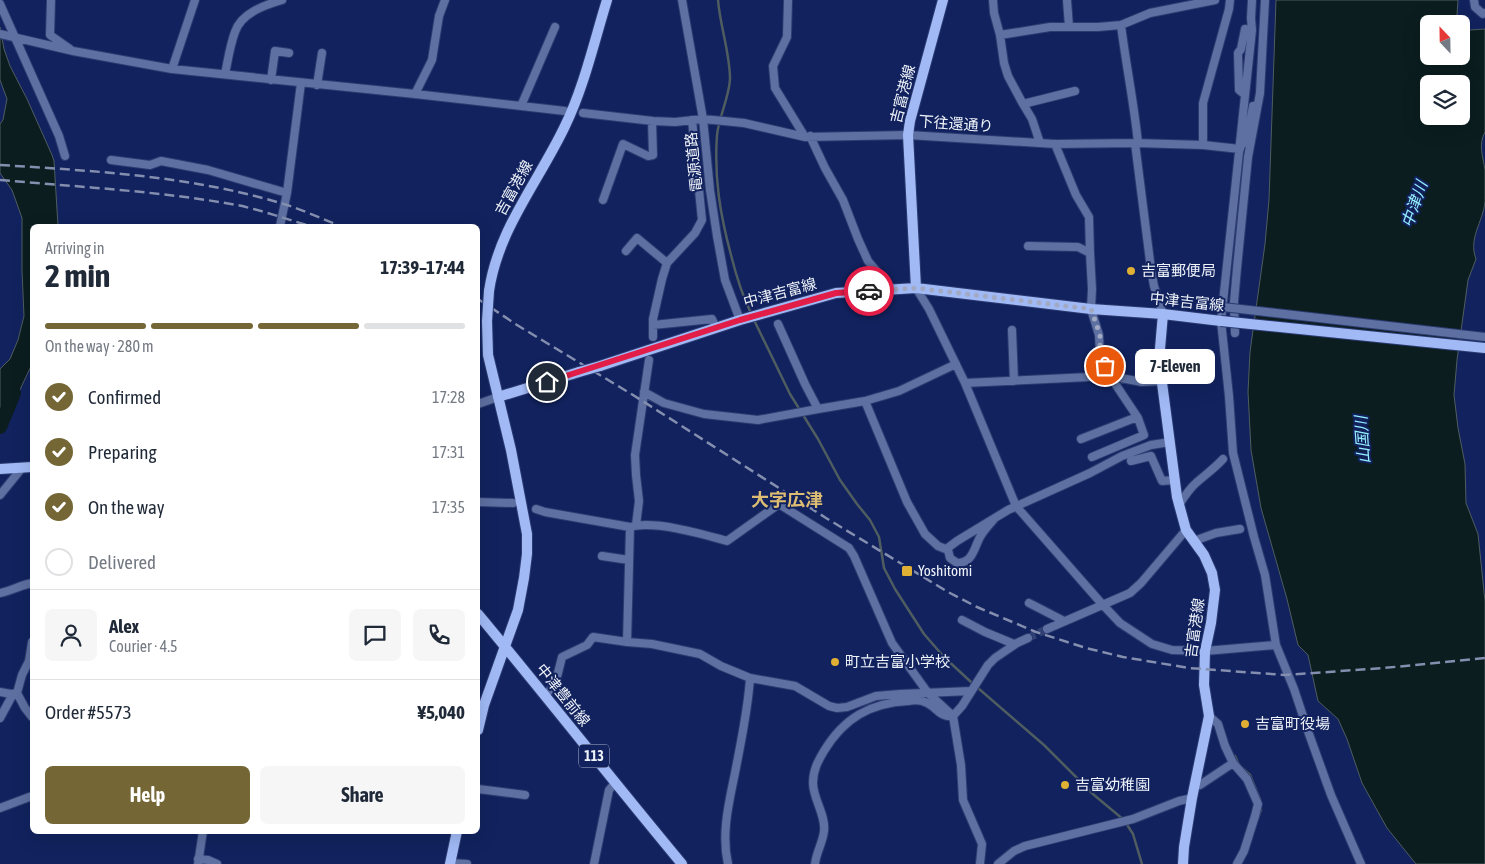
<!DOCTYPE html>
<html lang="en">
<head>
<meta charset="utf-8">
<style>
  body { margin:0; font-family:"Asap Condensed","Noto Sans JP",sans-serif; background:#f6f6f7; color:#1f2937; height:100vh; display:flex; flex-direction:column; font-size:19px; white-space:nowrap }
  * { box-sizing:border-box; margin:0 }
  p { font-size:16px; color:#747a83 }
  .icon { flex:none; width:28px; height:28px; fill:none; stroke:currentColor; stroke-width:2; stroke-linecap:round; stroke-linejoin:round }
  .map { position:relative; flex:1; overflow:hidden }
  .side { position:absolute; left:30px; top:224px; width:450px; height:610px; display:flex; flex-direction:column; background:#fff; border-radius:8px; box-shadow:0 5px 20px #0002 }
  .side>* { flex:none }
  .needle { width:32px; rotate:338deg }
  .fabs { position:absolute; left:1420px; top:15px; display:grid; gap:10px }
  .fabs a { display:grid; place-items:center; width:50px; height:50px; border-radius:8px; background:#fff; box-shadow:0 5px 20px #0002; font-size:25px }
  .pin { position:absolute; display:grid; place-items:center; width:42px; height:42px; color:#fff; margin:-21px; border:2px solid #fff; border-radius:50%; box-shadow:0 1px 5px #0007 }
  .courier { position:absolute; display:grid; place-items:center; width:50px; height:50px; margin:-25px; border:4px solid #e11d48; border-radius:50%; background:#fff; color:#222; box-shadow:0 1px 6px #0007 }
  .bubble { position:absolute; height:35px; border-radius:8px; background:#fff; box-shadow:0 5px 20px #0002; font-size:16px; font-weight:700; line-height:35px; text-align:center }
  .headline em { font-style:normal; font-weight:700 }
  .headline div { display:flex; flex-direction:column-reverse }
  .headline { display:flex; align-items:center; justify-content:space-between; height:85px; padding:0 15px }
  h1 { font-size:32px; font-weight:700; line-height:38px }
  .bar { display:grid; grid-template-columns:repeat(4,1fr); gap:8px 5px; align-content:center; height:60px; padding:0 15px }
  .bar i { height:6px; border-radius:4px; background:#e0e1e3 }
  .bar .current { background:#756636 }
  .bar p { grid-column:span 4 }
  .line { display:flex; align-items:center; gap:12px; padding:0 15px; border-top:1px solid #e0e1e3 }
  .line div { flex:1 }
  .round { display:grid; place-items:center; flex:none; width:52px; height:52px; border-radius:8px; background:#f6f6f7 }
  ol { padding:0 15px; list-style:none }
  li { display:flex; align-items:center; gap:15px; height:55px }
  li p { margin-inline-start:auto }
  li .icon { padding:5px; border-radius:50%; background:#756636; color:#fff; stroke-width:4 }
  li:last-child { color:#747a83 }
  li i { width:28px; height:28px; border:2px solid #e0e1e3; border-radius:50% }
  .primary-button { display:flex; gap:10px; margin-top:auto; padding:10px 15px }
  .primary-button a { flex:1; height:58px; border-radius:8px; background:#756636; color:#fff; font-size:20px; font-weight:700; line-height:58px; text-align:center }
  .primary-button a+a { background:#f6f6f7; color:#1f2937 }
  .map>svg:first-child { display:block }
  .water { fill:#0b1d1f; stroke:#4f5d60; fill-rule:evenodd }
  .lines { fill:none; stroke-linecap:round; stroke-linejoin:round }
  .stream { stroke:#4f5d60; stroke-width:2.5 }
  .river { stroke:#0b1d1f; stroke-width:14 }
  .minor-tunnel { stroke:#324175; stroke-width:8; stroke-dasharray:8 4; stroke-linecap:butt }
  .minor-casing { stroke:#2c3b71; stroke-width:10 }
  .major-casing { stroke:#2c3b71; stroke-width:12 }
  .minor { stroke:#5d70a1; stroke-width:8 }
  .major { stroke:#a1baf6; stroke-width:10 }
  .rail { stroke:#848eaf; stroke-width:2.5; stroke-dasharray:10 5; stroke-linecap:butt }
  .minor-bridge-casing { stroke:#2c3b71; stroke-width:10; stroke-linecap:butt }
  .major-bridge-casing { stroke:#2c3b71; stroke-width:12; stroke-linecap:butt }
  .minor-bridge { stroke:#5d70a1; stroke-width:8 }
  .major-bridge { stroke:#a1baf6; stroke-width:10 }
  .done { stroke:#a1a9c3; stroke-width:5; stroke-dasharray:0 9 }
  .route { stroke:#e11d48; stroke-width:6 }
  .poi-dot { fill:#dfb034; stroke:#11225e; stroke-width:2 }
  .labels { text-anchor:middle; stroke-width:4; stroke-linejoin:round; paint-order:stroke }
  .shield { fill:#11225e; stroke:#acb4ca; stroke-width:1 }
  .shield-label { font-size:14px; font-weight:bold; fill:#eef2f9 }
  .street-label { font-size:15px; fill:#eef2f9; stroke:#11225e }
  .poi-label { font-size:15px; fill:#eef2f9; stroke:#11225e; text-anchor:start }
  .water-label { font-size:16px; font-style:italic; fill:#95f1fe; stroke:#11225e }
  .quarter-label { font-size:18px; font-weight:bold; fill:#dcbc72; stroke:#11225e }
</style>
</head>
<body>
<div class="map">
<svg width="1485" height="864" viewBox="0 0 1485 864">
  <rect width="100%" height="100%" fill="#11225e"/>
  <path class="water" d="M1276 0H1458L1457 15 1460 24H1429V56H1461V24L1470 30 1485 29V132C1478 145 1483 156 1485 170 1485 180 1485 192 1485 202 1483 222 1468 238 1476 259L1468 280 1457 360 1454 395 1458 428 1465 464 1466 503 1478 534 1485 601V864H1416L1387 828 1362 783 1347 739 1338 719 1318 701 1308 655 1298 645 1287 599 1261 508 1251 450 1248 392 1250 352 1265 244 1269 200ZM1429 84H1461V116H1429Z
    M0 27 4 49 10 66 27 99 52 155 54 161 58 226H32V364L10 411 0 408V369L10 359 18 340 24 316 22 270V218L12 190 0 173V124L3 120 7 99 0 80Z"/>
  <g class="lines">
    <path class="stream" d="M718 0C720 26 730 53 730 79 729 98 719 116 717 135 714 178 720 214 731 255 736 275 742 295 751 313
      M754 320 790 394 818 439 840 480 857 504 870 520 879 537 884 568 895 589 924 634 944 657 971 682 1044 745 1094 795 1124 820 1133 834 1142 864
      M1235 756 1239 765 1250 775 1260 799 1261 810 1257 821"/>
    <path class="river" d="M0 427 14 393"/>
    <path class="minor-tunnel" d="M1028 638 1047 629"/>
    <defs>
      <path id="minor" d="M51 0 50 35 70 49
        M682 0 703 119 710 190 717 236 725 280 740 320
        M788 0 787 37 773 66 775 88 805 137
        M993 0 994 13 1000 35 1004 63 1008 76 1023 104
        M1067 0 1069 27
        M1252 0 1251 18 1252 30 1221 321 1229 396 1233 453 1254 537 1265 575 1276 645 1294 689 1309 734 1331 795 1361 864
        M1474 0 1475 7 1483 14 1485 13
        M0 4 59 136 65 156
        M1121 25C1126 65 1134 103 1138 143
        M0 34 73 51 172 69 415 94 565 111
        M1000 35 1050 27H1098L1121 25 1150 13 1215 0
        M172 69 195 0
        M225 74C228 60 230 45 235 32 241 13 265 5 282 0
        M271 80 275 51 289 53
        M317 85 322 53
        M415 94 432 60 439 16 445 0
        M1245 95 1239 90 1238 53 1241 49 1245 29 1252 30
        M521 106 555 27
        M583 113 653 121 675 122 703 119 744 123 805 137 908 135 1055 144 1135 143 1203 145 1240 149
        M810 136 825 168 843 200 858 239 868 261 892 289
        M1040 143 1032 119 1023 104 1075 91
        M1135 143 1151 269 1154 286 1163 314
        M1055 144 1076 195 1089 217 1090 253
        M1203 145V103L1229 9 1230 0
        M1242 145 1248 133 1253 106
        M111 160 150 165 161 161 208 170 287 193
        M603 200 623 144 648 156 653 155 652 121
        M280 226 287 193 301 83
        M1028 246 1078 247 1090 253 1092 289 1091 309 1099 335 1100 355 1110 376 1138 418 1144 435 1092 457
        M626 251 637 238 667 263
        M916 288 929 309 965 383 1016 506 1102 604 1120 623 1152 644 1172 650 1205 651 1276 645
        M778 324 805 384 818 409 865 401
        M653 325 712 319 716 328
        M1012 330 1014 381
        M1235 333 1234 302 1237 268 1248 157 1260 93 1265 0
        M653 337V319L662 279 667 263 695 233 702 220 692 120
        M965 383 1110 376 1142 382 1162 381
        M644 392 664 403 704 414 758 420 818 409
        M478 404 498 397
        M1081 439 1137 417
        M1131 461 1151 456 1162 481 1175 480
        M0 495 22 468
        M478 502 513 503
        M1179 505C1184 497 1189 489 1196 483 1205 475 1215 468 1223 459
        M536 509 545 512 630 527C654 520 702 534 727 541L779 504 849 548 854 556 892 643 928 693 953 716
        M995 518C990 524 984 530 980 537 974 548 973 563 957 563L950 558 948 550 949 547 957 541 1008 510 1090 473 1122 456 1151 445 1170 442
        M636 525 639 501 636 475 635 455 649 360
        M1194 541 1216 533 1240 529
        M948 550 938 546 925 534 907 502 865 401 899 391 956 364
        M602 556 629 560
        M0 593C11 591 21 585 32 583
        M1029 603 1064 621
        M962 620 985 632 1014 644
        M1047 629 1130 593 1141 583 1186 530
        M627 642 630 527
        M29 661 32 642
        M0 692 11 694 17 693 22 675 29 661 32 660
        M17 693 25 708 32 717
        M545 695 555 685 562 657 587 645 593 637 627 642 652 644 700 654 721 666 750 678 795 686 829 706 837 708 847 707 876 696 900 694 971 691
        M1209 716 1218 724 1225 746 1233 763 1247 779 1258 804 1255 816 1244 851 1237 864
        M0 718 13 694
        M1194 786 1200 785 1233 763
        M478 789 525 795
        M0 808 32 796
        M198 859 208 860 217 864
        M450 863 467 864
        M198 864 203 831
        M594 864 609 790 615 783
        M728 864C721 834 729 802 735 773 741 741 748 710 750 678
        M815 864C816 853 823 842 824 831 826 815 813 799 813 783 813 770 818 761 824 751 844 718 870 703 908 701 914 700 922 700 927 703 937 708 941 718 953 716
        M980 864 982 844 963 800 961 765 953 716 962 706 988 665 995 658 1017 643 1028 638
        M998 864 1014 851 1025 846 1133 819 1179 801 1192 798"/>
      <path id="major" d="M916 288 908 135 910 121 943 0
        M489 291C498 229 539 181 565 126 584 87 594 42 607 0
        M1163 314 1159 360 1177 497 1186 530 1204 555 1212 573 1215 590 1211 623 1205 651 1204 685 1209 716 1192 798 1184 847 1183 864
        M600 366 740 320 836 293 916 288 1091 309 1163 314 1221 321
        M498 397 579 372
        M0 469 32 467
        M478 614C547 697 613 781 682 864
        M478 730 484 705 518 610 524 578 527 554V534L511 450 488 355 487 321
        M450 864 457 831"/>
    </defs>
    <use href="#minor" class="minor-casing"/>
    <use href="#major" class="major-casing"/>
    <use href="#minor" class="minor"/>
    <use href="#major" class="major"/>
    <path class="rail" d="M0 165C96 171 194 176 287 205 305 211 323 219 340 226
      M0 180C79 187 159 191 237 205 261 210 286 219 310 226
      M478 299 517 325 633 395 826 518 948 592 977 607 1036 632 1086 648 1123 657 1189 668 1285 675 1384 668 1485 658"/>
    <defs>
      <path id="minor-bridge" d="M1223 307 1485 337"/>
      <path id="major-bridge" d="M487 321 489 291
        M1221 321 1485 348
        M579 372 600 366"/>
    </defs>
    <use href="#minor-bridge" class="minor-bridge-casing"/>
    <use href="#major-bridge" class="major-bridge-casing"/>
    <use href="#minor-bridge" class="minor-bridge"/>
    <use href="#major-bridge" class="major-bridge"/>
  </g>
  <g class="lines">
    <path class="done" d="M869 291 916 288 1091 309 1100 335V355L1105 366"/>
    <path class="route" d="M547 382 740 320 836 293 869 291"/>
  </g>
  <g class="poi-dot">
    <circle cx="1131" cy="271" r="5"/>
    <rect x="901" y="565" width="12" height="12" rx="2.5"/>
    <circle cx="835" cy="662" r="5"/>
    <circle cx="1245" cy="724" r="5"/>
    <circle cx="1065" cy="785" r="5"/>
  </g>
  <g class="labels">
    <rect class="shield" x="579" y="744.5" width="30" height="23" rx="4"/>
    <g class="shield-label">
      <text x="594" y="761">113</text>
    </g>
    <g class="street-label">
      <text transform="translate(903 94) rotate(-76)" y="5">吉富港線</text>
      <text transform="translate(956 124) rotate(4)" y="5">下往還通り</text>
      <text transform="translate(694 162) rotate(-96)" y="5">電源道路</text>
      <text transform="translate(514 188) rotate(-61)" y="5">吉富港線</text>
      <text transform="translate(780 293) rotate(-15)" y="5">中津吉富線</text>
      <text transform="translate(1187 302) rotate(6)" y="5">中津吉富線</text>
      <text transform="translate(1195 628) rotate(-82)" y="5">吉富港線</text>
      <text transform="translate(563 695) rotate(51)" y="5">中津豊前線</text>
    </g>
    <g class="poi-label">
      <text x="1141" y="276">吉富郵便局</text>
      <text x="918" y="576">Yoshitomi</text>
      <text x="845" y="667">町立吉富小学校</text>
      <text x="1255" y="729">吉富町役場</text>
      <text x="1075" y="790">吉富幼稚園</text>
    </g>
    <g class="water-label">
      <text transform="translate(1414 204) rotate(-71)" y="6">中津川</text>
      <text transform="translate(1362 440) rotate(-94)" y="6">山国川</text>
    </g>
    <g class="quarter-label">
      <text x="787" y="506">大字広津</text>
    </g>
  </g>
</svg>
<div class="fabs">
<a><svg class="needle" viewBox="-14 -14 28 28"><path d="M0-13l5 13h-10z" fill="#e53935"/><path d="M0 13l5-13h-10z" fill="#747a83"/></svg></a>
<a><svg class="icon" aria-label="layers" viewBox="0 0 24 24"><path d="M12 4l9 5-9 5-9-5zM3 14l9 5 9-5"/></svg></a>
</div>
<div class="pin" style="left:1105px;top:366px;background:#ea580c"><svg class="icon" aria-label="bag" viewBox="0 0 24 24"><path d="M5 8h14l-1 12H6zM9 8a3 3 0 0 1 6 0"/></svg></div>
<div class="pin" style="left:547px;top:382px;background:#1f2937"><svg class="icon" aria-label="home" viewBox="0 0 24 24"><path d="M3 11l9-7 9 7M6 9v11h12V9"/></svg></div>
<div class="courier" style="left:869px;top:291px"><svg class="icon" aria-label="car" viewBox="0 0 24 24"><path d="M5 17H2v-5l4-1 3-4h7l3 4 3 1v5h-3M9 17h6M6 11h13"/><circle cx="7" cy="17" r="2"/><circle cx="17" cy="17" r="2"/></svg></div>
<div class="bubble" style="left:1135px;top:349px;width:80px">7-Eleven</div>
<section class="side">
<div class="headline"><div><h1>2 min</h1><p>Arriving in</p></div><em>17:39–17:44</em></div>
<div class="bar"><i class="current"></i><i class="current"></i><i class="current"></i><i></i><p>On the way · 280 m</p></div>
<ol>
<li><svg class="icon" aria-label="check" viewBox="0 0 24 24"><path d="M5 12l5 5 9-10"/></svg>Confirmed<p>17:28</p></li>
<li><svg class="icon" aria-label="check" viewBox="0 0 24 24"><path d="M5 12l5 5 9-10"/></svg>Preparing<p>17:31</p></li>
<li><svg class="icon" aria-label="check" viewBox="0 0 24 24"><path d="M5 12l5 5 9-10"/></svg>On the way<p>17:35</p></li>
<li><i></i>Delivered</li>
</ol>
<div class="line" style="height:90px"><a class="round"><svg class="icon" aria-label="person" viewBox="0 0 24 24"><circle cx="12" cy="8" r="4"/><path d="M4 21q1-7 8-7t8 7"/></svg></a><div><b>Alex</b><p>Courier · 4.5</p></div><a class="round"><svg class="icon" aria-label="chat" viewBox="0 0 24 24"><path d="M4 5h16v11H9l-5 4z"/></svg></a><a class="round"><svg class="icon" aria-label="phone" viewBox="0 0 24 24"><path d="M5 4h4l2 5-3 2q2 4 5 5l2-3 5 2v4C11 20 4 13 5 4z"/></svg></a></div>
<div class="line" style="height:65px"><div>Order #5573</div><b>¥5,040</b></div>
<div class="primary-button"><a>Help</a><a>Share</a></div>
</section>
</div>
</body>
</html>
